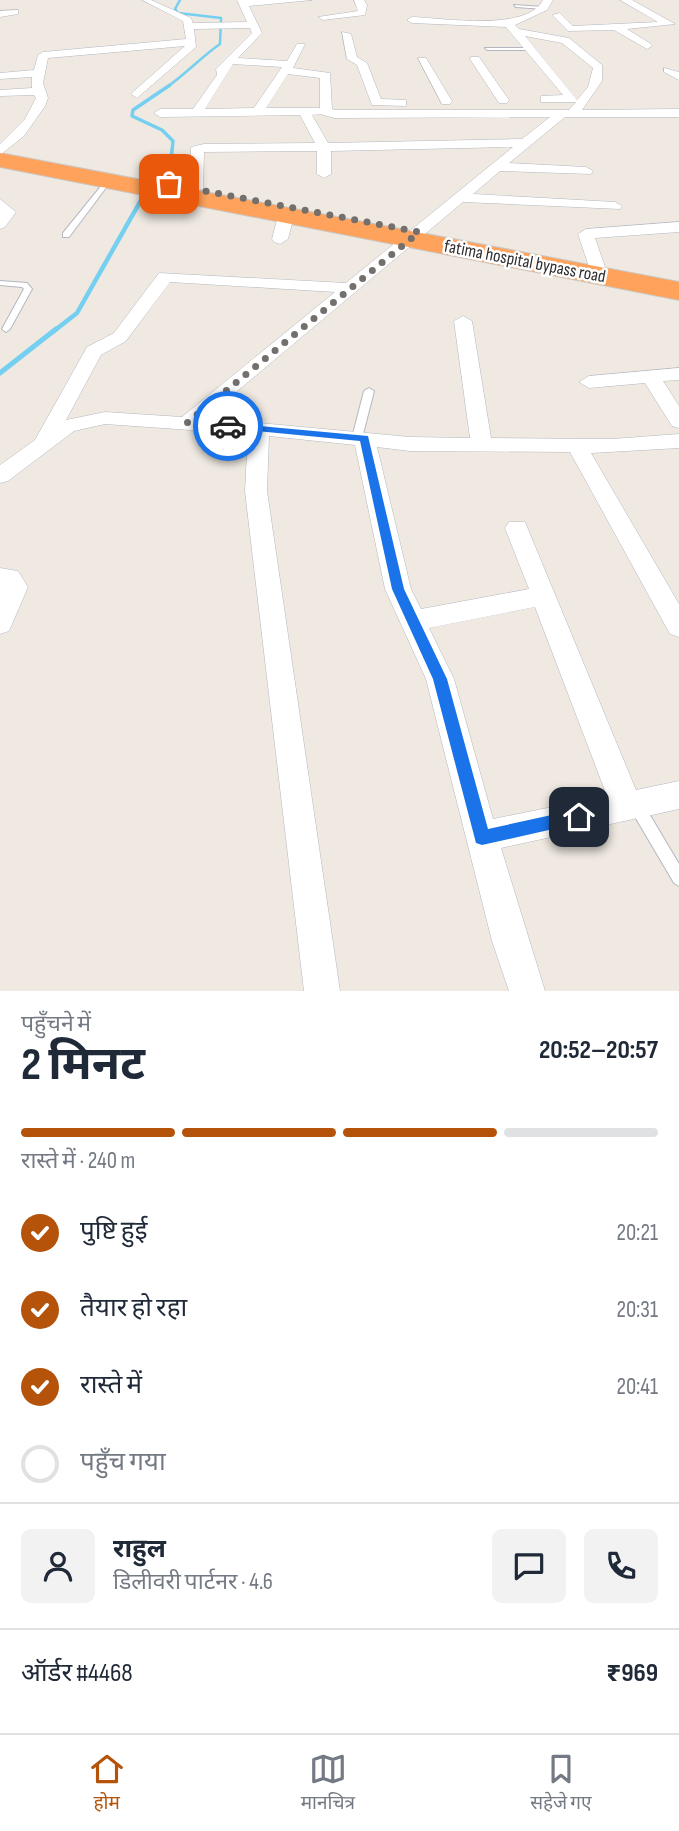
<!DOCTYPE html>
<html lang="hi">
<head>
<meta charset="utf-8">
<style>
  body { margin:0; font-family:"Sofia Sans Condensed","Noto Sans Devanagari",sans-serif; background:#f2f2f3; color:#1f2937; height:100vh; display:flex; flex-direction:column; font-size:26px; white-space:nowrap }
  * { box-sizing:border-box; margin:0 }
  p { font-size:23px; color:#747a83 }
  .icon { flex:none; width:38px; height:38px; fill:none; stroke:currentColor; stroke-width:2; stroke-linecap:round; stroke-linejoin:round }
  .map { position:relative; height:991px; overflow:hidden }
  .drawer { display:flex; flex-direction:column; background:#fff; flex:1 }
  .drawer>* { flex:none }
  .pin { position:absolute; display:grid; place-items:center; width:60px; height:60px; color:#fff; margin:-30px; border-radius:14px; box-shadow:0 4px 10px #0006 }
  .courier { position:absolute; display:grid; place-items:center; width:70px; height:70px; margin:-35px; border:5px solid #1a73e8; border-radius:50%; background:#fff; color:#222; box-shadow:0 2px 9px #0007 }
  .overview em { font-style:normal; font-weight:700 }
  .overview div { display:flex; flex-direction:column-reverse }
  .overview { display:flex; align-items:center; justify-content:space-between; height:119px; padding:0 21px }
  h1 { font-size:46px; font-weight:700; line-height:52px }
  .bar { display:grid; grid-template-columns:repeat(4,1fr); gap:10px 7px; align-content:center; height:84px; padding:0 21px }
  .bar i { height:9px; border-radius:5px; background:#e0e1e3 }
  .bar .selected { background:#b45309 }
  .bar p { grid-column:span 4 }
  .line { display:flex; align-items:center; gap:18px; padding:0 21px; border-top:2px solid #e0e1e3 }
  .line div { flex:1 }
  .round { display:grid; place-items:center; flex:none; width:74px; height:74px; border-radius:10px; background:#f2f2f3 }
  ol { padding:0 21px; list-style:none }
  li { display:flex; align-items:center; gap:21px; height:77px }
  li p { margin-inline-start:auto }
  li .icon { padding:7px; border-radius:50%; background:#b45309; color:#fff; stroke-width:4 }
  li:last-child { color:#747a83 }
  li i { width:38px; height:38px; border:4px solid #e0e1e3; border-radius:50% }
  .tabs { display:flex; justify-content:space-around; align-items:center; height:98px; border-top:2px solid #e0e1e3; background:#fff; font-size:19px; color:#747a83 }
  .tabs a { display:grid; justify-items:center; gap:4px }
  .tabs .selected { color:#b45309 }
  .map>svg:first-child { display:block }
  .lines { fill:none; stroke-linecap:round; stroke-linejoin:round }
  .stream-far3 { stroke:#75cff0; stroke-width:2.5 }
  .stream-far2 { stroke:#75cff0; stroke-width:3.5 }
  .stream-far1 { stroke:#75cff0; stroke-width:4.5 }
  .stream { stroke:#75cff0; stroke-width:5 }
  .lane-casing { stroke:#b4b7c1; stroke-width:2 }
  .street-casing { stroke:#b4b7c1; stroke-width:1 }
  .highway-casing { stroke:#c9c9c9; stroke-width:2 }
  .lane { fill:#fff; fill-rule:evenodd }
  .street { fill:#fff; fill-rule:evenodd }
  .highway { fill:#ffa35c; fill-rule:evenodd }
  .route { fill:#1a73e8 }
  .done { stroke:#726f6d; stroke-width:7; stroke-dasharray:0 12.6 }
  .labels { text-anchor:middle; stroke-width:5; stroke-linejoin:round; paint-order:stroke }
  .far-street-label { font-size:18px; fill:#2e2e2e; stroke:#fff }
</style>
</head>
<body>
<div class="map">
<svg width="679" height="991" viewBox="0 0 679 991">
  <rect width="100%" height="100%" fill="#efe9e1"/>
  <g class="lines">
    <path class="stream-far3" d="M167 87C187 73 200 58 220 44L221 18 178 13 175 9 180 0"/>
    <path class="stream-far2" d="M159 177 170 169 173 141 162 130 132 116 133 110 170 85
      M145 191V195"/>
    <path class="stream-far1" d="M54 331 77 313 145 193"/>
    <path class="stream" d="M0 373 56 329"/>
    <defs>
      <path id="lane" d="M514 5 544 7 546 8 544 9 516 7Z
        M485 48H529L531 49 529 50H487Z
        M106 180 111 181 69 237H63V233Z
        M0 281 27 283 32 289 10 329 6 332 2 329 24 289 22 287 0 285Z
        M369 388 374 391 362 438 360 440H354L352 438 364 391Z
        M636 798 641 800 679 864V886L674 883 631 810 629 805 631 800Z"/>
      <path id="street" d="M142 0H151L191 18 193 23 247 22 237 0H312L249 6 262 33 238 58 287 61 297 44H305L293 68 330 73 332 109 335 110H569L576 102H541V96L563 95 506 27 412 23 407 20 412 17C443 18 527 32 543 0H553L547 10 515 25 519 29 569 38 602 65V81L582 110 679 109V117H565L509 163 586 167 593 171 591 174 500 171 473 194 615 202 622 206 620 209 463 202 205 418 410 437 470 438 454 321 463 316 472 321 491 438 612 439 679 434V448L591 453 679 604V637L670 634 570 452 410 451 377 447 411 589 421 609 529 589 505 528 509 522H525L636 790 679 781V809L501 848 545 991H509L492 941 426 679 385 589 355 445 269 436 267 491 340 991H304L245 491 248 434 105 424 74 431 8 481 0 483V465L35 440 87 347 114 333 159 273 346 283 513 147 331 151V174L324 178 317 174V151L204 152 203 189 191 192V147L204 144 315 143 300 115 160 117 154 113 160 109H193L217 75 216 69 252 33 250 28 194 29 196 47 137 98 131 94 133 92 185 46 48 58 43 83 48 98 45 106 24 136 0 155V144L25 119 36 98 34 95 0 96V90L32 88V77L0 79V73L34 70 38 55 43 52 186 39 183 21ZM525 36 562 43 593 68 588 87 577 100ZM233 64 282 67 254 108 205 109ZM288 74 320 78V108H266ZM320 114 334 118 550 117 522 139 328 143 312 115ZM170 282 335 292 182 417 105 412 66 420 101 355 126 341ZM535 607 607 796 493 819 454 679 429 628Z
        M354 0H364L367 5 365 15 323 20 318 17 358 11Z
        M620 0H632L675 24 627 29 651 44 652 46 647 49 614 30 568 31 552 15 560 13 573 26 658 22Z
        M18 10V14L0 17V11Z
        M342 32 351 34 357 57 367 63 381 99 406 100V106L372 105 357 65 347 59Z
        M471 57H479L509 100 507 103H499L470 59Z
        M418 58H426L452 101 450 104H442Z
        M664 68 679 72V80L664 72Z
        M0 199 16 212 5 227 0 229Z
        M286 211 294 216 288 239 280 244 274 242 272 239 278 216Z
        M679 222V232L595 238 605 267 597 272 589 267 578 234 586 229Z
        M679 368V380L663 381 679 406V428L672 426 645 383 589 388 579 382 589 376Z
        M0 568 18 571 28 587 9 631 0 634Z"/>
      <path id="highway" d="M0 153 679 282V300L0 167Z"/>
    </defs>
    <use href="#lane" class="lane-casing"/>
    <use href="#street" class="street-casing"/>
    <use href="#highway" class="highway-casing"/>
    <use href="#lane" class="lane"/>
    <use href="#street" class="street"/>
    <use href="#highway" class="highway"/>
  </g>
  <path class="route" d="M228 423 368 436 404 589 447 679 488 829 579 809 584 812V822L482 845 476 843 433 679 392 589 360 441 224 428V423Z"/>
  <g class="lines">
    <path class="done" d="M169 184 419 232 187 423 228 426"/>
  </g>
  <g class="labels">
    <g class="far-street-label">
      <text transform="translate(525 261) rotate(11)" y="6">fatima hospital bypass road</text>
    </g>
  </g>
</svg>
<div class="pin" style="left:169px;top:184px;background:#ea580c"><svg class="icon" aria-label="bag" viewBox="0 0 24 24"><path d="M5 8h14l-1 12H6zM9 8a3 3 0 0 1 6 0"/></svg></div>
<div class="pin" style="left:579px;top:817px;background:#1f2937"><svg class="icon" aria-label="home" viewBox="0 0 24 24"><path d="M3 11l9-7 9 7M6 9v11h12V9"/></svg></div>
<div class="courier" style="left:228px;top:426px"><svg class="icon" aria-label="car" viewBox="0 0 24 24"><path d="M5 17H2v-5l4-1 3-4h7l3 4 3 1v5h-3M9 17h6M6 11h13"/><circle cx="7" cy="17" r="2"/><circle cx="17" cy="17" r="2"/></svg></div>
</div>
<section class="drawer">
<div class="overview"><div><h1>2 मिनट</h1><p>पहुँचने में</p></div><em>20:52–20:57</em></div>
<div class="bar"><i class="selected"></i><i class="selected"></i><i class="selected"></i><i></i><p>रास्ते में · 240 m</p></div>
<ol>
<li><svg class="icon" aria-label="check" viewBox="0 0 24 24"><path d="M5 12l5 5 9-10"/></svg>पुष्टि हुई<p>20:21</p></li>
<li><svg class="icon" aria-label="check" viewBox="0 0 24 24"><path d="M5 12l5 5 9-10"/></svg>तैयार हो रहा<p>20:31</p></li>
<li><svg class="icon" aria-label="check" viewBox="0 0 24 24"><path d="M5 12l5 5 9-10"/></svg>रास्ते में<p>20:41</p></li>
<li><i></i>पहुँच गया</li>
</ol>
<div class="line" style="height:126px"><a class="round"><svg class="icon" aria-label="person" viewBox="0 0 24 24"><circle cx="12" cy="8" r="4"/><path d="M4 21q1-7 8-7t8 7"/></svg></a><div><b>राहुल</b><p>डिलीवरी पार्टनर · 4.6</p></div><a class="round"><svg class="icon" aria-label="chat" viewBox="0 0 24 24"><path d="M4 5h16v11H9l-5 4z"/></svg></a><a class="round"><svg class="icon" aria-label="phone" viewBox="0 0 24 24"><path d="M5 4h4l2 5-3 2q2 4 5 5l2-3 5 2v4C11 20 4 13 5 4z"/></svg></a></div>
<div class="line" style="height:91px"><div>ऑर्डर #4468</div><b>₹969</b></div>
</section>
<nav class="tabs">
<a class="selected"><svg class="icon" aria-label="home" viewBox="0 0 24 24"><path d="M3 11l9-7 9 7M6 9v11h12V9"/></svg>होम</a>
<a><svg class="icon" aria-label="map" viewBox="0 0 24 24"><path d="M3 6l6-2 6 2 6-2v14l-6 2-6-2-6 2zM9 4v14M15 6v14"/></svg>मानचित्र</a>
<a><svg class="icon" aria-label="saved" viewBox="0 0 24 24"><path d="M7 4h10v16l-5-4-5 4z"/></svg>सहेजे गए</a>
</nav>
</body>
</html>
